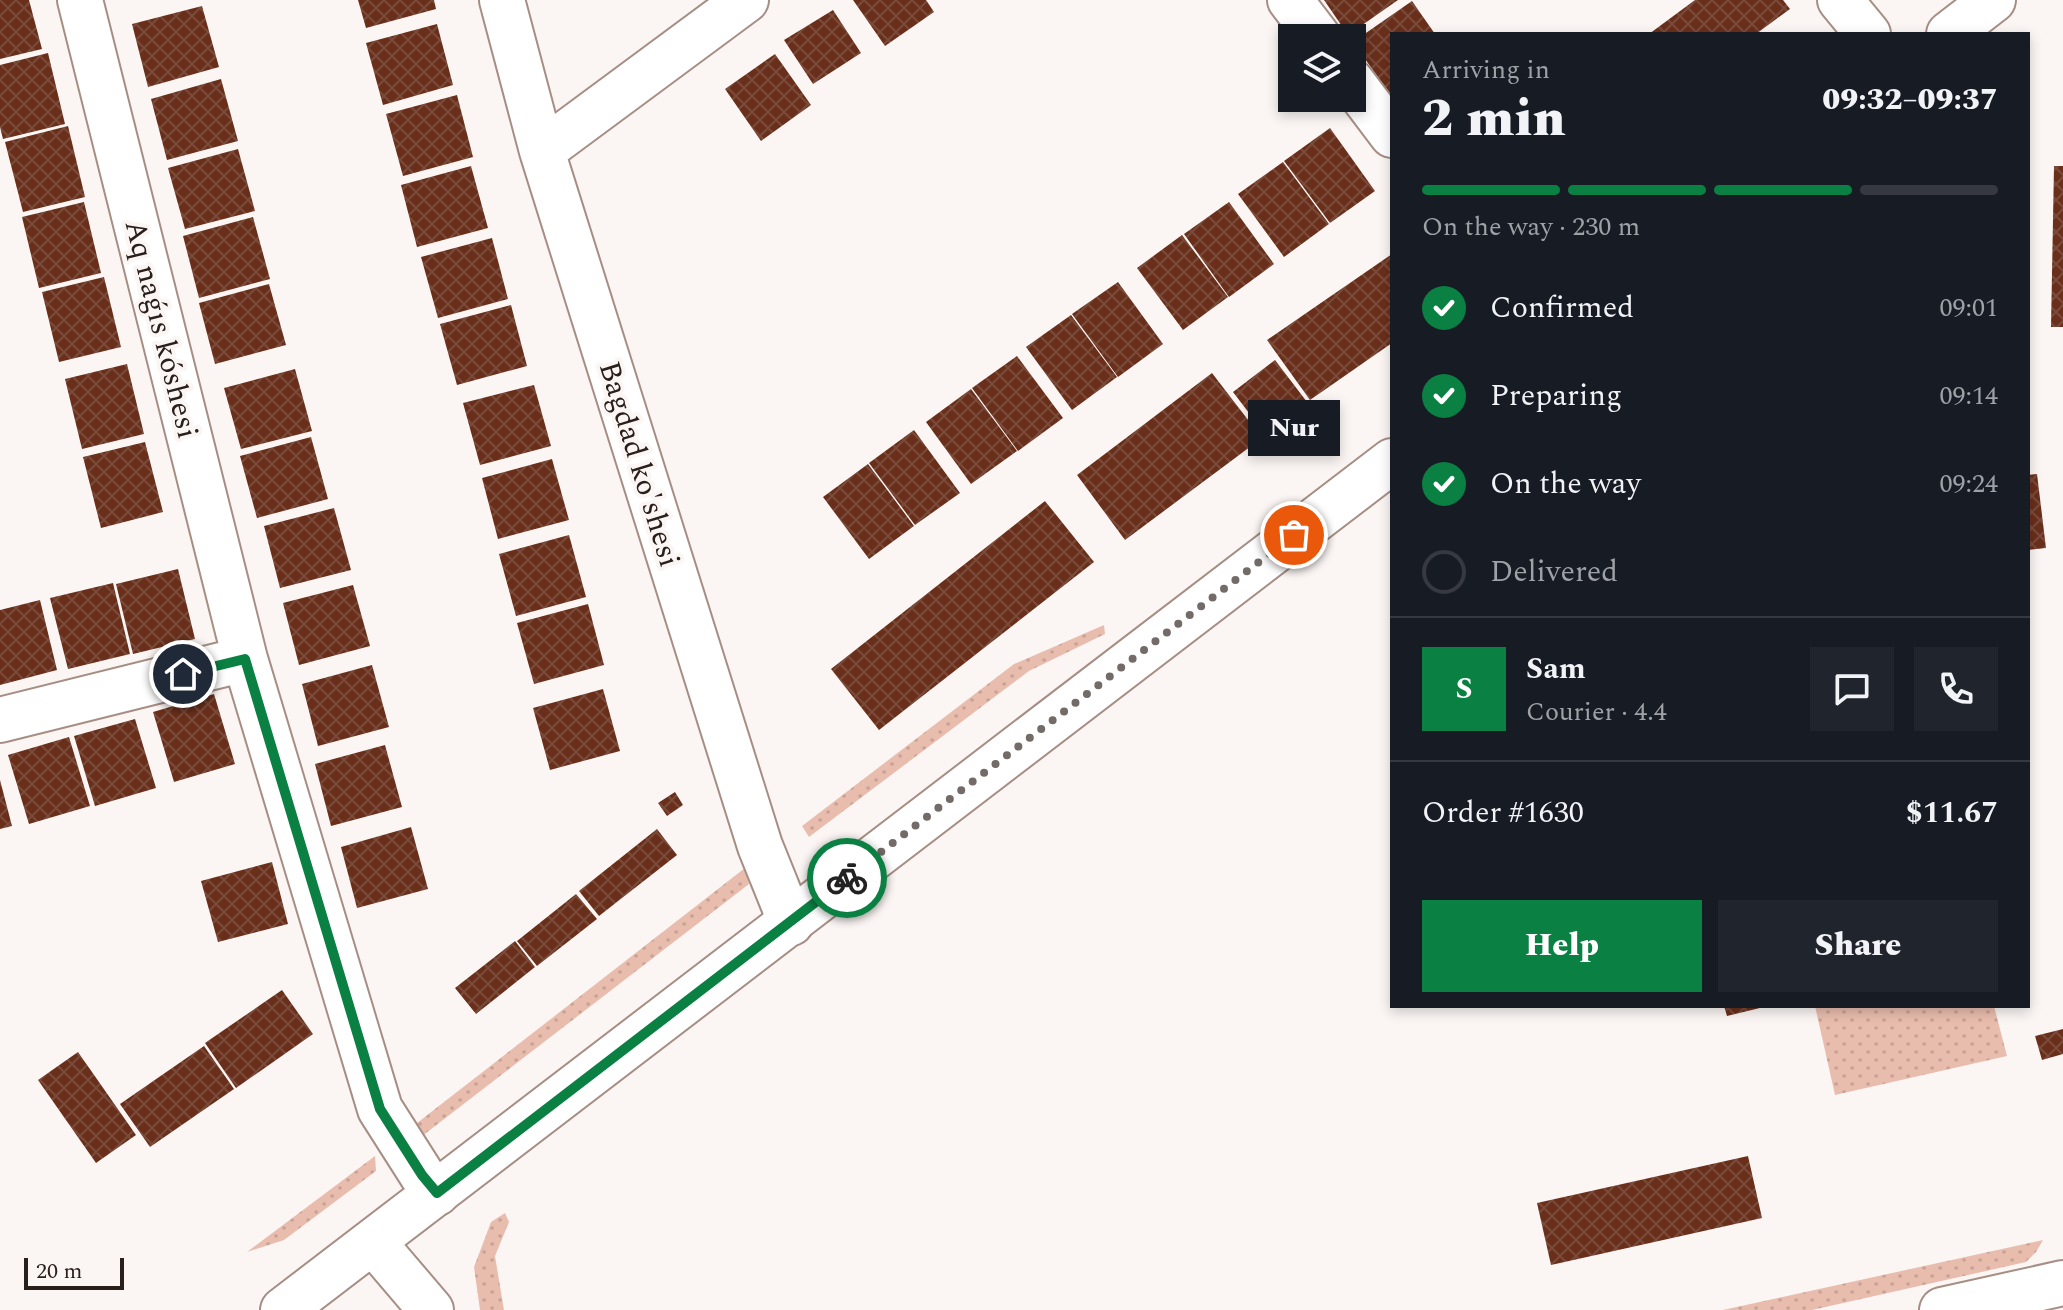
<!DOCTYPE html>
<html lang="en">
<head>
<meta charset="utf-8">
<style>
  body { margin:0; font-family:Spectral,serif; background:#20242c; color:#f1f3f6; height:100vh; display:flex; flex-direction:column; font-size:30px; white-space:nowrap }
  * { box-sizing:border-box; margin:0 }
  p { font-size:26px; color:#9ea1a6 }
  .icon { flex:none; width:44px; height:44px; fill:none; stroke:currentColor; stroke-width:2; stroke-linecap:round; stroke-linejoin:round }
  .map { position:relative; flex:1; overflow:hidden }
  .sheet { position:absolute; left:1390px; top:32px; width:640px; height:976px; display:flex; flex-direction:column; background:#171b24; border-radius:0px; box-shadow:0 4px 12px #0003 }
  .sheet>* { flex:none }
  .fabs { position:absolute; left:1278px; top:24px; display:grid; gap:16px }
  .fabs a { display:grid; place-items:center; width:88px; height:88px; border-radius:0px; background:#171b24; box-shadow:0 4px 12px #0003; font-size:40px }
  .scale { position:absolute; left:24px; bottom:20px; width:100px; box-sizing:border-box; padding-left:8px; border:4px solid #29201c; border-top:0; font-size:22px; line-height:28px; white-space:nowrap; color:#29201c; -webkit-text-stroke:6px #fbf6f4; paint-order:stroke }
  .pin { position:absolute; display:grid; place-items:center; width:68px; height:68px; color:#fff; margin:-34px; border:4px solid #fff; border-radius:50%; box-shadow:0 2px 8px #0007 }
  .courier { position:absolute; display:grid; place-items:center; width:80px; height:80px; margin:-40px; border:6px solid #0b8043; border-radius:50%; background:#fff; color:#222; box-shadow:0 2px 10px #0007 }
  .bubble { position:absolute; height:56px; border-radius:0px; background:#171b24; box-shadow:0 4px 12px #0003; font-size:26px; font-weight:800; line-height:56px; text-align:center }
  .overview em { font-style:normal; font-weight:800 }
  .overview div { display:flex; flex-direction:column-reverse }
  .overview { display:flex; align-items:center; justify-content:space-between; height:136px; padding:0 32px }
  h1 { font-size:52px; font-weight:800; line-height:60px }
  .bar { display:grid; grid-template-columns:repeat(4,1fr); gap:12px 8px; align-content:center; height:96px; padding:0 32px }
  .bar i { height:10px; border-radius:6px; background:#363941 }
  .bar .on { background:#0b8043 }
  .bar p { grid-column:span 4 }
  .line { display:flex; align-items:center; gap:20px; padding:0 32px; border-top:2px solid #363941 }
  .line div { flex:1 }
  .round { display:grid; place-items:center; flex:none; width:84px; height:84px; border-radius:0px; background:#20242c }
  ol { padding:0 32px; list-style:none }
  li { display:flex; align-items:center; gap:24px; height:88px }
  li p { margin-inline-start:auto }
  li .icon { padding:8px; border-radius:50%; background:#0b8043; color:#fff; stroke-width:4 }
  li:last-child { color:#9ea1a6 }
  li i { width:44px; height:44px; border:4px solid #363941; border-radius:50% }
  .cta { display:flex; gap:16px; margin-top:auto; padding:16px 32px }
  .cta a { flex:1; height:92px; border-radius:0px; background:#0b8043; color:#fff; font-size:32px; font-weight:800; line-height:92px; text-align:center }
  .cta a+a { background:#20242c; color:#f1f3f6 }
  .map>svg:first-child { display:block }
  .grass { fill:url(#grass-dots) }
  .building { fill:url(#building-cross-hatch) }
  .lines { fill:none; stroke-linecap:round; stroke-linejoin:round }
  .minor-casing { stroke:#a68e85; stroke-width:48 }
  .major-casing { stroke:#a68e85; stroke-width:48 }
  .minor { stroke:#fff; stroke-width:44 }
  .major { stroke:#fff; stroke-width:44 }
  .done { stroke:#726b68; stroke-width:8; stroke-dasharray:0 14.4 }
  .route { stroke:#0b8043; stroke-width:10 }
  .labels { text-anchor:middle; stroke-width:8; stroke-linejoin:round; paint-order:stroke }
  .street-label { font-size:30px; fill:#29201c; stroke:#fbf6f4 }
</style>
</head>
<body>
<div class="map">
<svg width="2063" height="1310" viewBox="0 0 2063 1310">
  <defs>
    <pattern id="grass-dots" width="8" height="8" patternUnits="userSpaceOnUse" patternTransform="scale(2)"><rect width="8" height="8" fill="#e9bdae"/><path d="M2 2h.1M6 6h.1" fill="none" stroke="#c8a295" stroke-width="1.8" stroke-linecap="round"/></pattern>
    <pattern id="building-cross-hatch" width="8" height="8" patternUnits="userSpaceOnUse" patternTransform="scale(2)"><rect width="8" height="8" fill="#692f1b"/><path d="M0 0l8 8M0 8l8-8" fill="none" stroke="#7a4b3b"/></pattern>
  </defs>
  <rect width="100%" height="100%" fill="#fbf6f4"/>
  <path class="grass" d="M1104 625 1105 634 1029 671 809 837 802 826 1014 664Z
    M745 868 749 884 417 1140 408 1130Z
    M1815 1006H1994L2007 1056 1835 1095Z
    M375 1156 376 1171 284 1240 247 1252Z
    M505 1213 509 1222 495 1256 504 1310H480L474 1267 491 1222Z
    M2043 1240 2036 1252 2026 1262 1812 1310H1723Z"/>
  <path class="building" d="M0 0H29L42 49 0 59Z
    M358 0H434L436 9 366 28Z
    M853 0H926L934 12 885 46Z
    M1324 0H1398L1348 35Z
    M1695 0H1783L1790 9 1756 34H1649Z
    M1412 1 1435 34H1392V97L1353 42Z
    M202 6 219 67 148 87 132 24Z
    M833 10 861 53 813 84 784 40Z
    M437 24 453 85 383 105 366 43Z
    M48 53 65 124 3 139 0 127V65Z
    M775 54 811 105 761 141 725 89Z
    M221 79 238 141 167 160 151 99Z
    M457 95 473 157 403 176 386 114Z
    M68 126 85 197 23 212 5 142Z
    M1330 128 1375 191 1330 223 1284 161Z
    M238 149 255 211 185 229 168 168Z
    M1283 162 1329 224 1284 257 1238 194Z
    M471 166 488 228 417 247 401 185Z
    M2054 166H2063V327H2051Z
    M84 202 101 273 39 288 22 217Z
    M1229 202 1274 264 1229 297 1184 234Z
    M253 217 270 279 199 298 183 236Z
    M1182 235 1228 297 1183 330 1137 268Z
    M492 238 508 299 438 318 421 257Z
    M1392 254V343L1310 400 1267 340Z
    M104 277 121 347 59 362 42 292Z
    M1118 282 1163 344 1118 377 1072 314Z
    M269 284 286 345 215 364 199 303Z
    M511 305 527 366 457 385 440 324Z
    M1071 315 1117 377 1072 410 1026 347Z
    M1017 356 1063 418 1018 451 972 388Z
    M1275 360 1307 402 1265 434 1233 392Z
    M127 364 144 434 82 449 65 379Z
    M295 369 312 431 241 449 224 388Z
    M1212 373 1262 438 1125 540 1077 475Z
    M534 385 551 446 480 465 463 403Z
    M971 389 1017 451 971 484 926 422Z
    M914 430 960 493 915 525 869 463Z
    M311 437 328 499 257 518 240 456Z
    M145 442 163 512 101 528 83 457Z
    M552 459 569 520 498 539 482 478Z
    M868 464 914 526 869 559 823 497Z
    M2037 474 2046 548 2028 550V475Z
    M1045 501 1094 562 879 730 831 669Z
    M334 508 351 570 280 588 264 526Z
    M569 535 586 597 516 616 499 554Z
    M178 569 195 639 133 654 116 584Z
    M113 583 130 654 68 669 50 598Z
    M353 585 370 646 299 665 283 603Z
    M40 600 57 670 0 685V610Z
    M588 604 604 665 534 684 517 623Z
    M372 665 389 727 318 746 302 684Z
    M603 689 620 751 550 770 533 708Z
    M214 694 235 764 174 782 153 712Z
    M135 719 156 788 95 806 74 736Z
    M69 737 90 806 29 824 8 755Z
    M385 745 402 807 331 826 315 764Z
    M0 780 12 826 0 829Z
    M675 792 683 805 667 816 658 803Z
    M411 827 428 889 357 908 341 847Z
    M657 829 677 855 599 916 579 891Z
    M272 862 288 924 218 942 201 881Z
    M576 894 597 919 537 966 517 941Z
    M515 941 535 967 476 1014 455 988Z
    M282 990 313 1034 236 1088 205 1043Z
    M1724 1006H1764V1007L1727 1016Z
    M2063 1029V1054L2042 1060 2035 1036Z
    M204 1046 234 1089 150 1147 120 1104Z
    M78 1052 136 1135 96 1163 38 1080Z
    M1748 1156 1762 1218 1551 1265 1537 1203Z"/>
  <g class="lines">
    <defs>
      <path id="minor" d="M80 0 245 659 380 1109 422 1175 437 1193
        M502 0 542 151 760 846 791 923
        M1290 0 1319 38
        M1840 0 1868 34
        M1352 82 1392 135
        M542 151 746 0
        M0 720 245 659"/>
      <path id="major" d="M1949 34 1993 0
        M373 1242 431 1310
        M283 1310 1392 461
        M1942 1310 2063 1283"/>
    </defs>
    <use href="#minor" class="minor-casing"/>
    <use href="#major" class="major-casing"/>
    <use href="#minor" class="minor"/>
    <use href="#major" class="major"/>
  </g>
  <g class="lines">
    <path class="done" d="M847 878 1294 535"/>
    <path class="route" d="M183 674 245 659 380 1109 422 1175 437 1193 847 878"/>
  </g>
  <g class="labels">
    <g class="street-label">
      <text transform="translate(162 329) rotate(76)" y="10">Aq naǵıs kóshesi</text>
      <text transform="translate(640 464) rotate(73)" y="10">Bagdad ko'shesi</text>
    </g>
  </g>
</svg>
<div class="fabs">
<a><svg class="icon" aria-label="layers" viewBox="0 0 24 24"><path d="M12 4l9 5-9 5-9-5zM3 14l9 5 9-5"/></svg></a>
</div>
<div class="scale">20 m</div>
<div class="pin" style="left:1294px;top:535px;background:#ea580c"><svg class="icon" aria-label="bag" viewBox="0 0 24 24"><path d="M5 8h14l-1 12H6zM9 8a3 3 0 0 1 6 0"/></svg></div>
<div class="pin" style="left:183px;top:674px;background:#1f2937"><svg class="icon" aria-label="home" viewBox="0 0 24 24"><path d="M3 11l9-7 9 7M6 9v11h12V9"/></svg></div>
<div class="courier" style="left:847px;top:878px"><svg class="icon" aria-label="bike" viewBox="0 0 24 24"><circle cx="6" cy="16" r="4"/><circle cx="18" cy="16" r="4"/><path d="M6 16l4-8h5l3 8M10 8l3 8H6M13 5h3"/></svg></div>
<div class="bubble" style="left:1248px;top:400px;width:92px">Nur</div>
<section class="sheet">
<div class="overview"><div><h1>2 min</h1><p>Arriving in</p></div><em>09:32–09:37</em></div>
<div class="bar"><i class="on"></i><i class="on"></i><i class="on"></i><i></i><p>On the way · 230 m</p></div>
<ol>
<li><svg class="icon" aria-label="check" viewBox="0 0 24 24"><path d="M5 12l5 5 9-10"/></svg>Confirmed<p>09:01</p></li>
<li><svg class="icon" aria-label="check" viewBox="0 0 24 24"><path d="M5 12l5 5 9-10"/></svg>Preparing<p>09:14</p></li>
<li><svg class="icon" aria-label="check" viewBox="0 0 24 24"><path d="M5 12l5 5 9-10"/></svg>On the way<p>09:24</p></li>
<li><i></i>Delivered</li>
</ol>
<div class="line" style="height:144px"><b class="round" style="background:#0b8043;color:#fff">S</b><div><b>Sam</b><p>Courier · 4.4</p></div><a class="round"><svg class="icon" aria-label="chat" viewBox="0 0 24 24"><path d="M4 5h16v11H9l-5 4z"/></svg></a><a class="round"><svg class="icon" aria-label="phone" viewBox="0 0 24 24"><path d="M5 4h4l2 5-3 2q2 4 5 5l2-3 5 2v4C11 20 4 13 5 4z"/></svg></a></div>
<div class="line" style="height:104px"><div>Order #1630</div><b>$11.67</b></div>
<div class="cta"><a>Help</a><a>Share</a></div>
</section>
</div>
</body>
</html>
